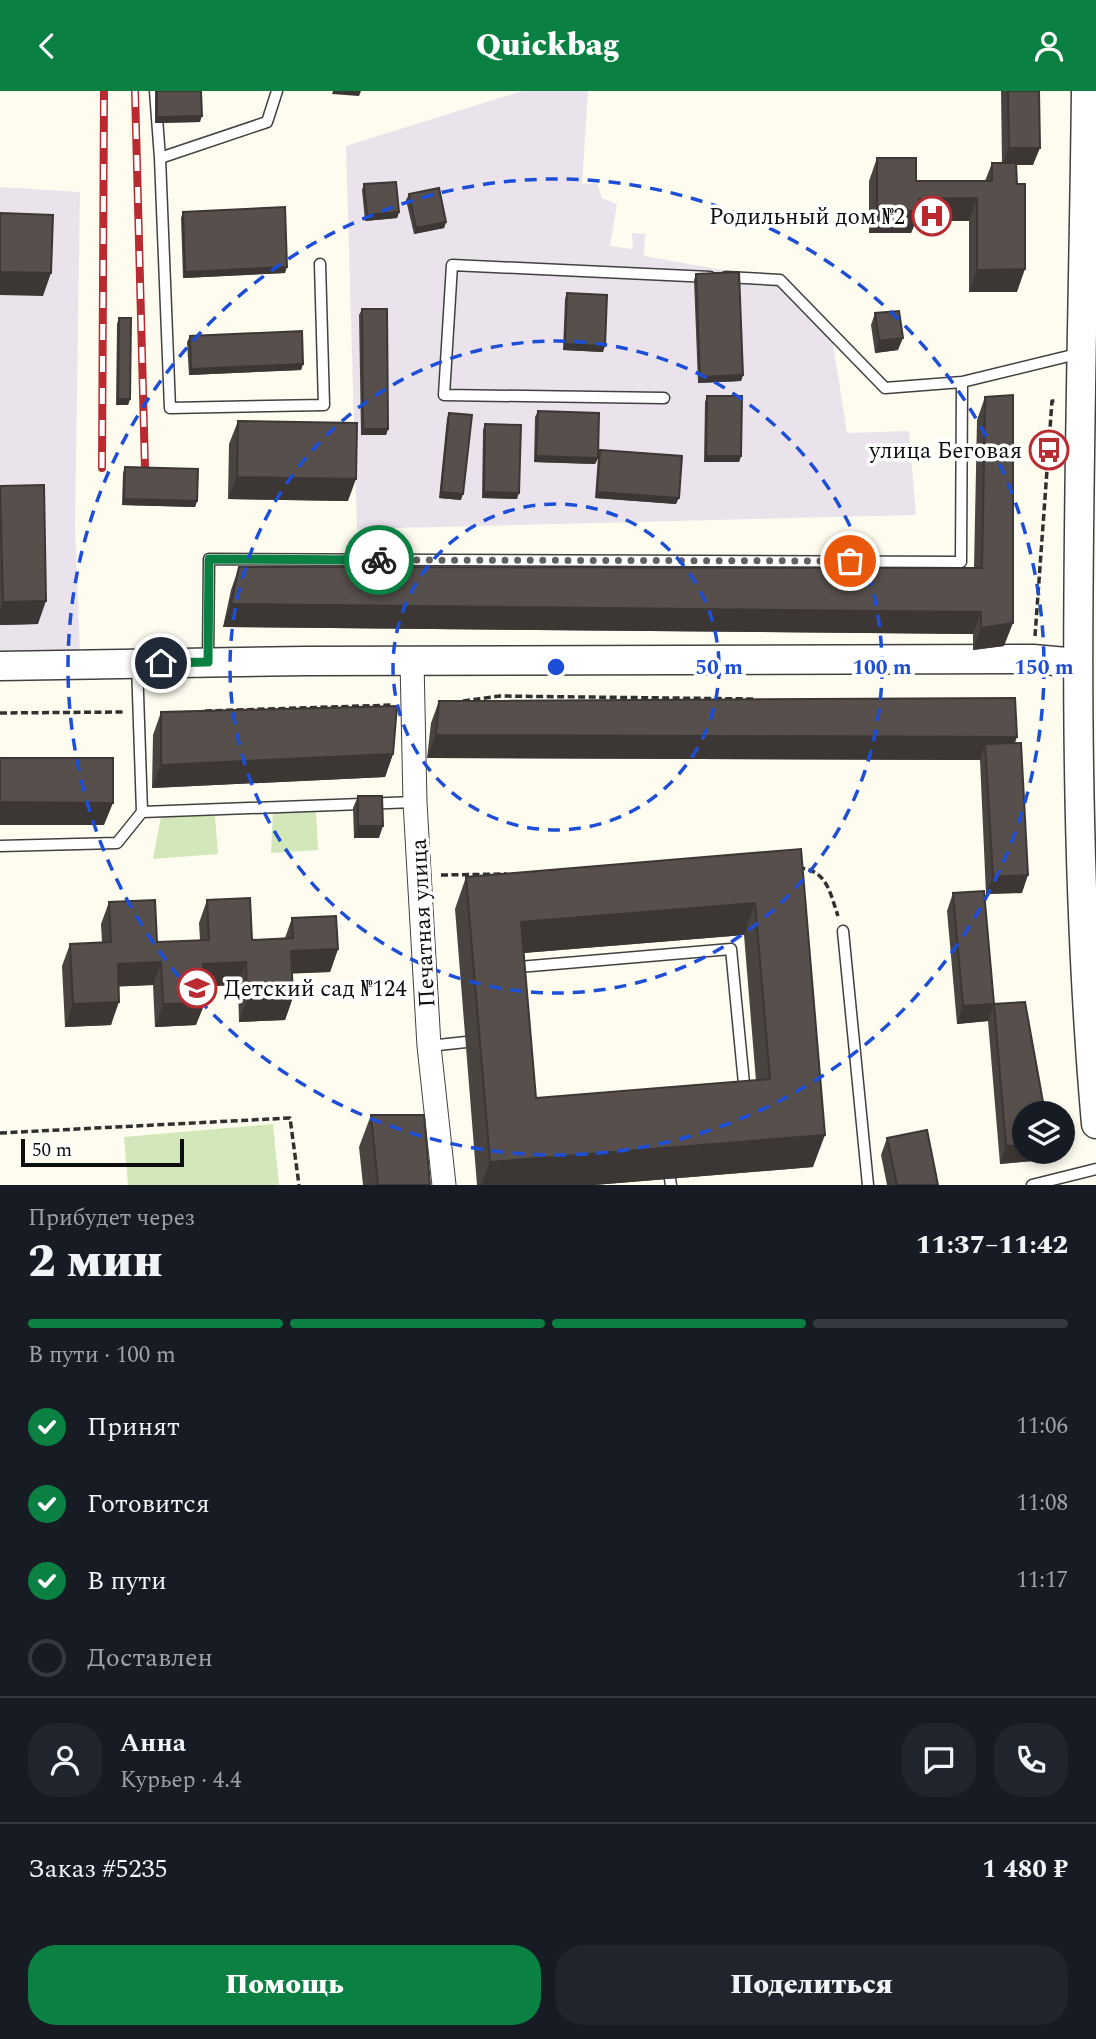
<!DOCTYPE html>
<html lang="ru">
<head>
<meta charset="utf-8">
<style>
  body { margin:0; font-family:Spectral,serif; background:#20242c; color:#f1f3f6; height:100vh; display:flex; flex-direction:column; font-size:26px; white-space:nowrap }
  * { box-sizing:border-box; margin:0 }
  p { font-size:23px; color:#9ea1a6 }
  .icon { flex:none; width:38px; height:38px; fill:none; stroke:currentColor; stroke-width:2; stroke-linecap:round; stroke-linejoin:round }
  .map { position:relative; height:1094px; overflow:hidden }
  .side { display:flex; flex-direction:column; background:#171b24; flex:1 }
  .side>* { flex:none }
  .controls { position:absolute; left:1012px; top:1010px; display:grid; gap:14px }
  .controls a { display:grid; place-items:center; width:63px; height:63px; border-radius:50%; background:#171b24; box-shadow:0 4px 10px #0003; font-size:35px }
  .scale { position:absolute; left:21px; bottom:18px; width:163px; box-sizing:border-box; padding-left:7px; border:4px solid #0e0e0e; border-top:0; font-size:19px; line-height:24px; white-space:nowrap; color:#0e0e0e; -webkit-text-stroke:5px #fff; paint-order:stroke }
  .pin { position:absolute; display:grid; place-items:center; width:60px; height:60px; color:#fff; margin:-30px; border:4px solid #fff; border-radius:50%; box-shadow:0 2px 7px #0007 }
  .courier { position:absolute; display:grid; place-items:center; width:70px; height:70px; margin:-35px; border:5px solid #0b8043; border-radius:50%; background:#fff; color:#222; box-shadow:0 2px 9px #0007 }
  .overview em { font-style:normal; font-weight:800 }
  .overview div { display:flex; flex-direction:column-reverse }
  .overview { display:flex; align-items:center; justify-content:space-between; height:119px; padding:0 28px }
  h1 { font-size:46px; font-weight:800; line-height:52px }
  .bar { display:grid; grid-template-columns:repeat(4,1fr); gap:10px 7px; align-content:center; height:84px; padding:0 28px }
  .bar i { height:9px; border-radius:5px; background:#363941 }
  .bar .current { background:#0b8043 }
  .bar p { grid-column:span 4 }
  .line { display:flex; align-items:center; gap:18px; padding:0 28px; border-top:2px solid #363941 }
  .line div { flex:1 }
  .round { display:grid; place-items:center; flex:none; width:74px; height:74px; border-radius:28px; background:#20242c }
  ol { padding:0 28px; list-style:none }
  li { display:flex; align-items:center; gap:21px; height:77px }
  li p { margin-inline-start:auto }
  li .icon { padding:7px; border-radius:50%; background:#0b8043; color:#fff; stroke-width:4 }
  li:last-child { color:#9ea1a6 }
  li i { width:38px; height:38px; border:4px solid #363941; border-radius:50% }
  .button { display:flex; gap:14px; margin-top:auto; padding:14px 28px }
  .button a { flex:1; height:80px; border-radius:28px; background:#0b8043; color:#fff; font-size:28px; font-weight:800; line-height:80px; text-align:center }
  .button a+a { background:#20242c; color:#f1f3f6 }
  header { display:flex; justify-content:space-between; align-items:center; height:91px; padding:0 28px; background:#0b8043; color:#fff; font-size:32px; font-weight:800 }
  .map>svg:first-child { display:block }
  .industrial { fill:#ebe3ec }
  .green { fill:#d2e8ba }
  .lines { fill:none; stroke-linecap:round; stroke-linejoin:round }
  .service-casing { stroke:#414141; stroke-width:13 }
  .minor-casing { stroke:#414141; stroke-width:25 }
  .tertiary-casing { stroke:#414141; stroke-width:31 }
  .path { stroke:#303030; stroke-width:3.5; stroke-dasharray:7 3.5; stroke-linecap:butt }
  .service { stroke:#fff; stroke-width:10 }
  .minor { stroke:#fff; stroke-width:23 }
  .tertiary { stroke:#fff; stroke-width:28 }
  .rail-casing { stroke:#b92a31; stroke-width:8 }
  .rail { stroke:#fff; stroke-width:5; stroke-dasharray:16; stroke-linecap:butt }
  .wall { fill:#4a4440; fill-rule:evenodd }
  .shaded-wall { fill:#3c3734 }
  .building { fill:#564f4b; stroke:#3c3734; stroke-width:2; fill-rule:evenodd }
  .done { stroke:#62615d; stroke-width:7; stroke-dasharray:0 12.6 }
  .route { stroke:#0b8043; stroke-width:9 }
  .ring { fill:none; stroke:#1d4ed8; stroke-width:3.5; stroke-dasharray:12 9 }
  .labels { text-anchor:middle; stroke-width:7; stroke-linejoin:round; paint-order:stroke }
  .poi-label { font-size:23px; fill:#0e0e0e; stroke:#fff; text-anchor:end }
  .street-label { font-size:23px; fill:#0e0e0e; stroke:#fff }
  .centre { fill:#1d4ed8; stroke:#fff; stroke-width:3.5 }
  .ring-label { font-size:21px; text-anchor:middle; font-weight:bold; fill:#1d4ed8; stroke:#fff; stroke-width:7; stroke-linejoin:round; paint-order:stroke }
</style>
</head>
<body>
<header><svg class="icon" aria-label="back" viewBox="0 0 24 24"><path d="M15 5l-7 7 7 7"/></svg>Quickbag<svg class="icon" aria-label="person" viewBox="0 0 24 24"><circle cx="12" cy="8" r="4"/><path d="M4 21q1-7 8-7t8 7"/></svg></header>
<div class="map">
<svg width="1096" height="1094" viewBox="0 0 1096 1094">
  <rect width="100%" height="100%" fill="#fefcef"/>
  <path class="industrial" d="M522 0H588L582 93 597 92 602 107 617 113 610 155 633 158 632 142 645 143 644 165 780 189 832 246 847 342 909 340 916 424 357 438 346 55Z
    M0 96 80 101 75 437 80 561 0 562Z"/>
  <path class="green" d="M214 713 218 763 153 768 163 715Z
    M316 719 318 759 271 762 273 720Z
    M273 1033 279 1094H128L124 1046Z"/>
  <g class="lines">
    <defs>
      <path id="service" d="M155 0 160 67
        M277 0 267 31 160 67 170 317 324 314 320 173
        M726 186 780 189 885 297 962 291 1081 262
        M664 307 444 304 452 174 710 186
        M208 571 209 468 961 471 962 291
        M137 573 142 721 415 711
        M0 755 117 752 142 721
        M843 840 868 1094
        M519 883V876L731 858 745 1003
        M429 955 466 951
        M670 1088 671 1094
        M1032 1094 1096 1078"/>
      <path id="minor" d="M412 570 415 711 429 955 444 1094"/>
      <path id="tertiary" d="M1086 0C1082 344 1066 690 1096 1033
        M0 575 305 570 1033 568 1078 572"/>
    </defs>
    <use href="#service" class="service-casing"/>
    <use href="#minor" class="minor-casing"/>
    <use href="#tertiary" class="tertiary-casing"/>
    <path class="path" d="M1035 545 1052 310H1057
      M463 610 500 605 756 608
      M205 620 393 614
      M0 622 123 621
      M798 777C827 778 830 802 838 825
      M441 784 507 783
      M0 1042 290 1027 299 1094"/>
    <use href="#service" class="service"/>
    <use href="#minor" class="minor"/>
    <use href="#tertiary" class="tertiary"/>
    <defs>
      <path id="rail" d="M135 0 145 377
        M102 377 104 0"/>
    </defs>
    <use href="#rail" class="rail-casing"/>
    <use href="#rail" class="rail"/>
  </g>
  <path class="wall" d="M155 0H201L200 31 155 32Z
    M1001 0H1039L1033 74H1016L1017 201H969V130H916L911 142H869V90L877 67 916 90H985L992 72H1002Z
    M364 93 399 121 397 127 365 130 362 99Z
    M409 103 446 131 444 137 414 143 406 109Z
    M183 121 285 182 183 187 181 127Z
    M696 183 743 284 741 290 698 292 694 189Z
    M567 202 603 261 563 259 565 208Z
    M362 218 388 338 386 344H361L359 224Z
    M875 222 898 259 875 262 871 234Z
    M119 227 130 308 128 314H116L117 233Z
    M190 245 303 273 301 279 189 284 187 251Z
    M707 305 741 365 739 371H704L705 311Z
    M985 306 1004 555 973 559V543L223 536 231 499 239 476 974 477 977 329Z
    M538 320 598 367 595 373 534 371 535 326Z
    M449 322 461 409 439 407 447 327Z
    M238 330 348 410 228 408 229 353Z
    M485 333 517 408 482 407 483 339Z
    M600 359 676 413 595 407 598 365Z
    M125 376 197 410 195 416 122 414 123 382Z
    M0 396 38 533 0 534Z
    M439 610 1015 652 1022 802 986 803 980 669 427 667 431 632Z
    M161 621 393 663 385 686 152 697 153 644Z
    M358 705 379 747H354L353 717Z
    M801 758 813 1076 594 1094H477L455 818 466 786ZM744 844 756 990 536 1007 524 862Z
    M953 802 994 913 1044 1069 1000 1073 988 930 957 933 947 820Z
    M207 809 252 849 285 847 292 827 338 858 330 881 292 882 293 906 285 929 239 931 238 894 204 895 196 934 155 936 153 894 119 895 111 934 65 936 62 875 70 853 102 851 101 833 109 811 157 851 200 849 199 832Z
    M371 1024 430 1094H363L359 1056Z
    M887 1047 938 1094H887L881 1064Z"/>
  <path class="shaded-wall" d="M333 0H361L359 5 332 3Z
    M202 25 200 31 155 32 157 26Z
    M1009 57H1040L1033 74H1002Z
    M977 107 969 130H916L911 142H869L877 120 919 108Z
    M399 121 397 127 365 130 367 124Z
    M446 131 444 137 414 143 416 137Z
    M287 176 285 182 183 187 185 181Z
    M1025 178 1017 201H969L977 179Z
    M0 181 51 182 43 205 0 204Z
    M903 247 898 259 875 262 879 250Z
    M565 253 605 255 603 261 563 259Z
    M303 273 301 279 189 284 191 278Z
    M743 284 741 290 698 292 700 286Z
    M118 308H130L128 314H116Z
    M363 338H388L386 344H361Z
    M536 365 598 367 595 373 534 371Z
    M706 365H741L739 371H704Z
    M237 386 356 388 348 410 228 408Z
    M441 401 463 403 461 409 439 407Z
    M484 401 519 402 517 408 482 407Z
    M597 401 679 407 676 413 595 407Z
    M124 408 197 410 195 416 122 414Z
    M46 510 38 533 0 534V519L3 511Z
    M231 513 981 521 973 543 223 536Z
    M1013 532 1004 555 973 559 981 537Z
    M436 644 1017 646 1009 669 985 653 980 669 427 667Z
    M393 663 385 686 152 697 161 674Z
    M0 711 113 712 104 734H0Z
    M358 735H383L379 747H354Z
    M1028 784 1022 802 986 803 993 786Z
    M755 812 744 844 510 863 521 831Z
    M338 858 330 881 283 883 291 860Z
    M161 871 153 894 109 896 118 873Z
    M246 871 238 894 195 896 203 873Z
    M293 906 285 929 239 931 247 908Z
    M119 911 111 934 65 936 73 913Z
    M205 912 196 934 155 936 163 913Z
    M994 913 988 930 957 933 963 915Z
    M825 1044 813 1076 594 1094H481L490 1071Z
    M1024 1054V1060H1047L1044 1069 1000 1073 1006 1055Z"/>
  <path class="building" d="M157 0H201L202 25 157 26Z
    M1008 0H1039L1040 57H1009Z
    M877 67H916V90H992V72H1016L1017 93H1025V178L977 179V107L919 108V120H877Z
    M396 91 399 121 367 124 364 93Z
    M439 97 446 131 416 137 409 103Z
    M285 116 287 176 185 181 183 121Z
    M0 122 53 124 51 182 0 181Z
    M739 181 743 284 700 286 696 183Z
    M567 202 607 204 605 255 565 253Z
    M362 218H387L388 338H363Z
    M899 220 903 247 879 250 875 222Z
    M119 227H131L130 308H118Z
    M302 240 303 273 191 278 190 245Z
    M1013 304V532L981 537V521L231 513 239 476 982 477 985 306Z
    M707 305H742L741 365H706Z
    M538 320 599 322 598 367 536 365Z
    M449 322 472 324 463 403 441 401Z
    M238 330 357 332 356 388 237 386Z
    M485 333 521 334 519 402 484 401Z
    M600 359 682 365 679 407 597 401Z
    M125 376 198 378 197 410 124 408Z
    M44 394 46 510 3 511 0 395Z
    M1015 607 1017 646 436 644 439 610Z
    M397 615 393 663 161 674V621Z
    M1021 652 1028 784 993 786 985 653Z
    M0 667H113V712L0 711Z
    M358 705H382L383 735H358Z
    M801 758 825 1044 490 1071 466 786ZM755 812 770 988 536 1007 521 831Z
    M984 800 994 913 963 915 953 802Z
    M250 807 252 849 293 847 292 827 336 825 338 858 291 860 293 906 247 908 246 871 203 873 205 912 163 913 161 871 118 873 119 911 73 913 70 853 111 851 109 811 155 809 157 851 209 849 207 809Z
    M1025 911 1045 1022H1024V1054L1006 1055 994 913Z
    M371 1024H424L430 1094H378Z
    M927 1039 938 1094H897L887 1047Z"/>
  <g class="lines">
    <path class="done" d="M379 469 850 470"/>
    <path class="route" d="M161 572 208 571 209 468 379 469"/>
  </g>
  <g class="ring">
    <circle cx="556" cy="576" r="163"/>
    <circle cx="556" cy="576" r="326"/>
    <circle cx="556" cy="576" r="488"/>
  </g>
  <defs>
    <symbol id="hospital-ring" viewBox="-11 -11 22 22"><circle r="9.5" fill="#fff" stroke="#b92a31" stroke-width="1.5"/><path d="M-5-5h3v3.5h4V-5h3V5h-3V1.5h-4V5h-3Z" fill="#b92a31"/></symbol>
    <symbol id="bus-ring" viewBox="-11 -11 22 22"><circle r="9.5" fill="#fff" stroke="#b92a31" stroke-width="1.5"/><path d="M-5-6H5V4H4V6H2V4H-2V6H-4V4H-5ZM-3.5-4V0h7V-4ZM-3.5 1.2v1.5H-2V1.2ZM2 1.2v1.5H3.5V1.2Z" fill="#b92a31"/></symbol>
    <symbol id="school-ring" viewBox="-11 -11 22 22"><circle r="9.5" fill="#fff" stroke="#b92a31" stroke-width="1.5"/><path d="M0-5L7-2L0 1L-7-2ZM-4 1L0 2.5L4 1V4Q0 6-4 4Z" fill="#b92a31"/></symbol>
  </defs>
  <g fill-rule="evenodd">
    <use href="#hospital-ring" x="910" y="103" width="44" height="44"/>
    <use href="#bus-ring" x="1027" y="337" width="44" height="44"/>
    <use href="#school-ring" x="175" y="875" width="44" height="44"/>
  </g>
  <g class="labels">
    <g class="poi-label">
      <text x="905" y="133">Родильный дом №2</text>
      <text x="1022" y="367">улица Беговая</text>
      <text x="224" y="905" text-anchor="start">Детский сад №124</text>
    </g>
    <g class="street-label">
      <text transform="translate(422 832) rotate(-93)" y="8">Печатная улица</text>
    </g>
  </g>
  <circle cx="556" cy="576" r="10" class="centre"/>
  <g class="ring-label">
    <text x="719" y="583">50 m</text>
    <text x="882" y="583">100 m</text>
    <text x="1044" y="583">150 m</text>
  </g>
</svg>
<div class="controls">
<a><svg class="icon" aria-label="layers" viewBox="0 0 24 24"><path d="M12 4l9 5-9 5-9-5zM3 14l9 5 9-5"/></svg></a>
</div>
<div class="scale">50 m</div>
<div class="pin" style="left:850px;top:470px;background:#ea580c"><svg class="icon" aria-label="bag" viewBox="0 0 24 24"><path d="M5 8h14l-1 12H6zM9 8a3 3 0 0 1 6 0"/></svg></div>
<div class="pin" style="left:161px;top:572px;background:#1f2937"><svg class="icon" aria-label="home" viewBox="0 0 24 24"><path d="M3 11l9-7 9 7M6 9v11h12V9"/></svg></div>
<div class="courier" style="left:379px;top:469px"><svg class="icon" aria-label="bike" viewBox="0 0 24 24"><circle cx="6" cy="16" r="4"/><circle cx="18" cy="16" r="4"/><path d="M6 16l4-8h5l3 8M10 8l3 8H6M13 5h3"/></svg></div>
</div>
<section class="side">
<div class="overview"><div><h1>2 мин</h1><p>Прибудет через</p></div><em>11:37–11:42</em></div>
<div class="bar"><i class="current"></i><i class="current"></i><i class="current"></i><i></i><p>В пути · 100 m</p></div>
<ol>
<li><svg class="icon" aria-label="check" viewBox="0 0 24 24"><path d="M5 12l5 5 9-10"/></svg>Принят<p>11:06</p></li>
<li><svg class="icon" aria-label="check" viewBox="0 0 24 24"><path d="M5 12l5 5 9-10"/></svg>Готовится<p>11:08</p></li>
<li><svg class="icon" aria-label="check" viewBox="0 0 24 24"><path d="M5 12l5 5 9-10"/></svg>В пути<p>11:17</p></li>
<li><i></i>Доставлен</li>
</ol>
<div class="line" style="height:126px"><a class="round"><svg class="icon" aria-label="person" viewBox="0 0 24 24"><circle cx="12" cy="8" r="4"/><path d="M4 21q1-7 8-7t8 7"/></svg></a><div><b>Анна</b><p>Курьер · 4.4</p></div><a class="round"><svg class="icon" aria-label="chat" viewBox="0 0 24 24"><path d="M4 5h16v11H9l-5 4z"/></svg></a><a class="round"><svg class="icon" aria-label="phone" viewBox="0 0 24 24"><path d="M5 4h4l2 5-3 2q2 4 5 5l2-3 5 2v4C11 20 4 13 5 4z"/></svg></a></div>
<div class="line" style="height:91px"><div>Заказ #5235</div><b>1 480 ₽</b></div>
<div class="button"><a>Помощь</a><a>Поделиться</a></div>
</section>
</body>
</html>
